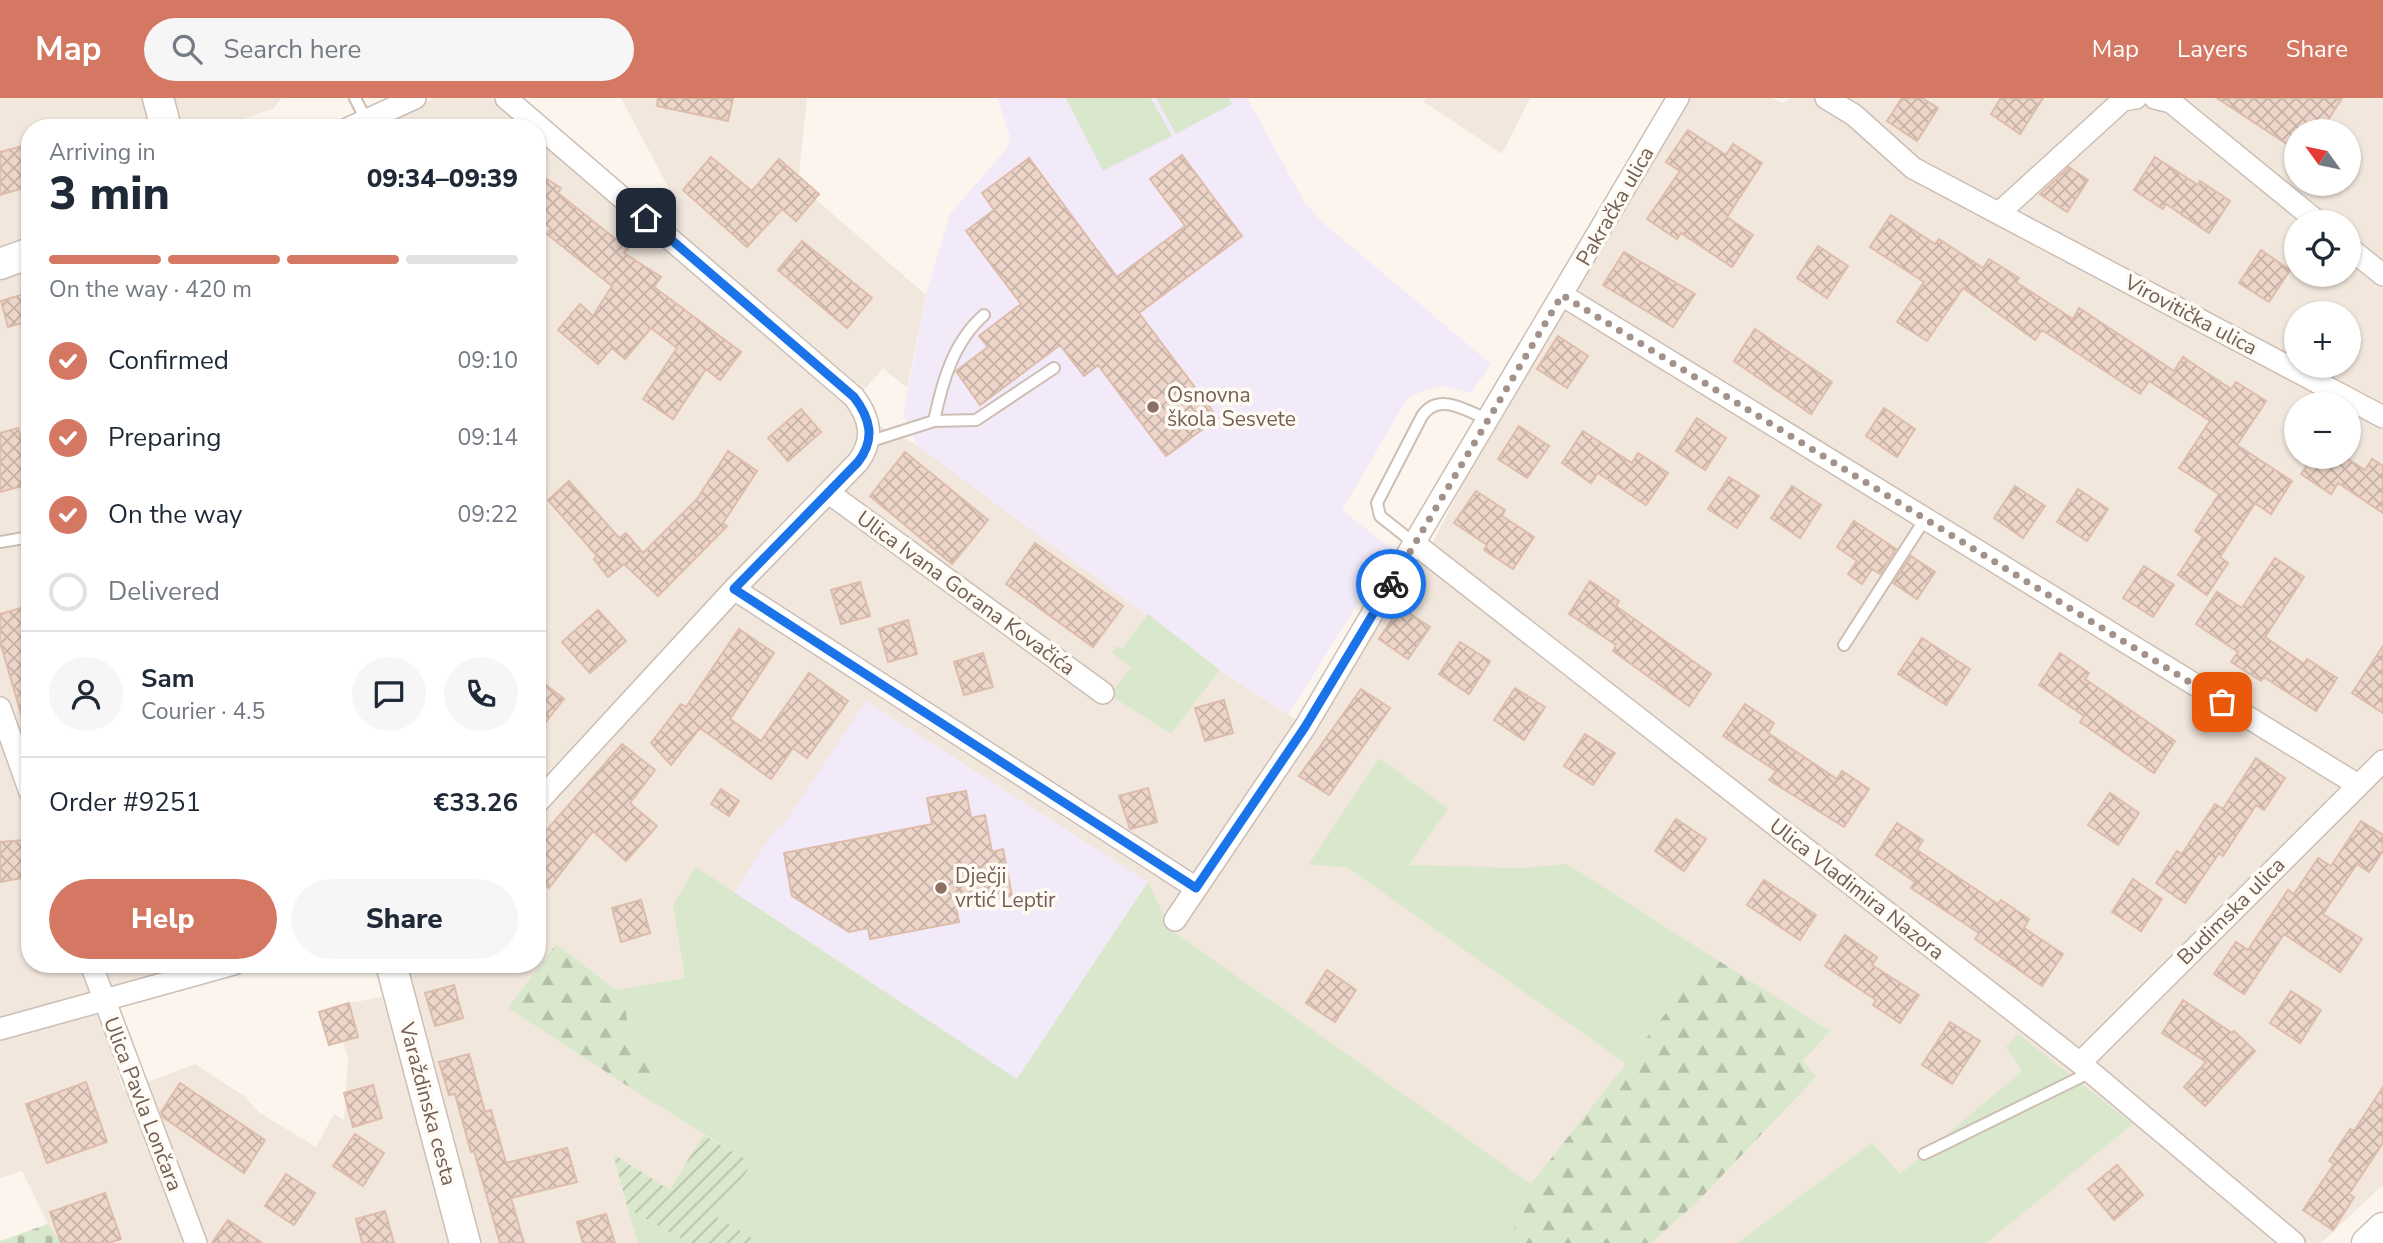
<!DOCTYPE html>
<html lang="en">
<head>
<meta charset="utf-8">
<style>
  body { margin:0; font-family:"Nunito Sans",sans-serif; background:#f6f6f7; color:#1f2937; height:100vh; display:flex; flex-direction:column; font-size:26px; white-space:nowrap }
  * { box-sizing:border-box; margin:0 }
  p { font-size:23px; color:#747a83 }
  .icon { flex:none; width:38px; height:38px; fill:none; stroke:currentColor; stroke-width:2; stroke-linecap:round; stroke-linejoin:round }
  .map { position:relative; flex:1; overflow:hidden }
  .details { position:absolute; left:21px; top:21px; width:525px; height:854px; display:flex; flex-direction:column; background:#fff; border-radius:28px; box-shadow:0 2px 5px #0004 }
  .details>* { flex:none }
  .needle { width:46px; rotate:303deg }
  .controls { position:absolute; left:2284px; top:21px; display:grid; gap:14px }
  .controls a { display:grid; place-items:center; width:77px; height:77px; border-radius:50%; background:#fff; box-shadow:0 2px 5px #0004; font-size:35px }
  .pin { position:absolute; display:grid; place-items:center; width:60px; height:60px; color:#fff; margin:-30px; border-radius:14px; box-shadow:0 4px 10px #0006 }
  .courier { position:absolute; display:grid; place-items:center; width:70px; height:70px; margin:-35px; border:5px solid #1a73e8; border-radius:50%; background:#fff; color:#222; box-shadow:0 2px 9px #0007 }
  .head em { font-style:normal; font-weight:800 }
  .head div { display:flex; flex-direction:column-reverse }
  .head { display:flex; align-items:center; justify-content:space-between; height:119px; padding:0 28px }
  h1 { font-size:46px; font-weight:800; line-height:52px }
  .bar { display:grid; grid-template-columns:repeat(4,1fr); gap:10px 7px; align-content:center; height:84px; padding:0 28px }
  .bar i { height:9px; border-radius:5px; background:#e0e1e3 }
  .bar .on { background:#d57863 }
  .bar p { grid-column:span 4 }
  .line { display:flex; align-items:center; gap:18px; padding:0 28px; border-top:2px solid #e0e1e3 }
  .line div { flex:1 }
  .round { display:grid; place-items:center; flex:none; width:74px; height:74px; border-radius:37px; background:#f6f6f7 }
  ol { padding:0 28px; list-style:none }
  li { display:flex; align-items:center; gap:21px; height:77px }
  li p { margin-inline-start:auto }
  li .icon { padding:7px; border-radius:50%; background:#d57863; color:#fff; stroke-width:4 }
  li:last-child { color:#747a83 }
  li i { width:38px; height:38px; border:4px solid #e0e1e3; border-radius:50% }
  .primary-button { display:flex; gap:14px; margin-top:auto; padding:14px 28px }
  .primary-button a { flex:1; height:80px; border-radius:42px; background:#d57863; color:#fff; font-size:28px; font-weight:800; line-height:80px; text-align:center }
  .primary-button a+a { background:#f6f6f7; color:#1f2937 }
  header { display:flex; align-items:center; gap:42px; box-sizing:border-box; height:98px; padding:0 35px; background:#d57863; color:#fff }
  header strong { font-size:33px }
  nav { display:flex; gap:38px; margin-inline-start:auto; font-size:24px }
  .search { width:490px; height:63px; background:#f6f6f7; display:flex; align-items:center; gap:18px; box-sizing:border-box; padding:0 24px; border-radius:38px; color:#747a83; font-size:26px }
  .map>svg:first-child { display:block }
  .residential { fill:#f2e7dd; fill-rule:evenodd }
  .education { fill:#f2eaf8 }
  .grass { fill:#d9e8cd }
  .forest { fill:url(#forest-firs) }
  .cemetery { fill:url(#cemetery-stones) }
  .garden { fill:url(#garden-furrows) }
  .building { fill:url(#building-cross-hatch); stroke:#debcab; stroke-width:2 }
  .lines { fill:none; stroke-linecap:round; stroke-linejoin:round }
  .lane-casing { stroke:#cdbeb4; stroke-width:14 }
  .street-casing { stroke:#cdbeb4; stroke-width:24 }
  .secondary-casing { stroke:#cfbeb2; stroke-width:33 }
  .lane { stroke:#fff; stroke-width:10 }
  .street { stroke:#fff; stroke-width:21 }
  .secondary { stroke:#fff; stroke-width:30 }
  .done { stroke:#a39289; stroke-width:7; stroke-dasharray:0 12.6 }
  .route { stroke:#1a73e8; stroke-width:9 }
  .education-dot { fill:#8d6e63; stroke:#fefaf4; stroke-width:2.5 }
  .labels { text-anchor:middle; stroke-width:7; stroke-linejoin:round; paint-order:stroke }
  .street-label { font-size:21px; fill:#745d52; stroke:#fefaf4 }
  .education-label { font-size:21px; fill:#785e54; stroke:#fefaf4; text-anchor:start }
</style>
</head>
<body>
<header>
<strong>Map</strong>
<div class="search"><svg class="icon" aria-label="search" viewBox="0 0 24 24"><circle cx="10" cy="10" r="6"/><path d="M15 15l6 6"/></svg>Search here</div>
<nav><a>Map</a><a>Layers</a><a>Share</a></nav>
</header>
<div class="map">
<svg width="2383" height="1145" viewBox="0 0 2383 1145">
  <defs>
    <pattern id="forest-firs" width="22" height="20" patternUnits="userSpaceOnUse" patternTransform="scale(1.75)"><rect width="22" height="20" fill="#d9e8cd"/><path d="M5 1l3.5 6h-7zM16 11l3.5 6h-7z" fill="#b5bfa9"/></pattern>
    <pattern id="cemetery-stones" width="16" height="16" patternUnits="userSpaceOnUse" patternTransform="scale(1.75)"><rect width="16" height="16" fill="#d9e8cd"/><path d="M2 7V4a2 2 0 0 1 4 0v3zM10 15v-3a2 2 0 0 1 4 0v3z" fill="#b5bfa9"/></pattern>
    <pattern id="garden-furrows" width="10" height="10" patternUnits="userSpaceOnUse" patternTransform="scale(1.75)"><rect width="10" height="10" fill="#d9e8cd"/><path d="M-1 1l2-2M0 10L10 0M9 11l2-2" fill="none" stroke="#b5bfa9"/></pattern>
    <pattern id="building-cross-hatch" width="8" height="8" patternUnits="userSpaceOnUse" patternTransform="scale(1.75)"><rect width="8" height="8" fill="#edd6c9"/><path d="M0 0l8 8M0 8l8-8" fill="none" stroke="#c5b1a6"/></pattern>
  </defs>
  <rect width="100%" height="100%" fill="#fbf5ee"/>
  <path class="residential" d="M0 0H147L155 30H30V143L0 154Z
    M173 0H282L273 11 216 30H181Z
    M434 0H491L527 30H385L383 25Z
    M621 0H807L798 86 926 197 907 290 883 270 848 311 926 352 1148 516 1123 550 1116 548 1112 555 1131 568 1171 636 1220 572 1307 629 1417 475 1506 302 1688 0H1772L1783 5 1791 0H2383V1087L2321 1145H478L406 866H537V38L650 131 675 102ZM2296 33H2348V86H2296ZM2296 124H2348V177H2296ZM2296 215H2348V268H2296ZM2296 306H2348V359H2296Z
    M1426 0H1530L1502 56 1424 4Z
    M30 165V866H200L126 887 105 936 124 993 195 966 244 998 260 1015 316 1049 334 1016 344 1022 348 961 333 908 382 899 451 1145H62L48 1126 22 1073 0 1080V176Z"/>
  <path class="education" d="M997 0H1247L1305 105 1321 123 1491 266 1471 295 1442 288 1424 292 1407 301 1342 412 1392 451 1288 617 1220 572 918 348 903 317 926 197 950 116 1008 49 1010 38Z
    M866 603 1148 784 1017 981 734 795 777 728 781 730Z"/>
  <path class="grass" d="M1066 0H1151L1172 38 1103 73Z
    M1156 0H1229L1232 6 1176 36Z
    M1148 516 1220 572 1171 636 1110 597 1131 569 1112 555 1116 548 1123 550Z
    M1379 660 1448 711 1409 767 1523 770 1567 766 1711 858 1628 967 1348 770 1309 766Z
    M696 769 1017 981 1148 784 1171 832 1531 1086 1513 1128 1525 1145H760L717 1119 751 1065 643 998 663 965 628 929 623 891 685 880 673 807Z
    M2018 936 2133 1026 1986 1145H1737L1872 1045 1900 1076 2022 973 2006 949Z
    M628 1111 689 1145H638Z"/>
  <path class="forest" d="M556 846 616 892 623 891 628 929 663 965 643 998 508 910Z
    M1711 858 1830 933 1803 963 1816 979 1697 1104 1651 1145H1525L1513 1128 1531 1086Z"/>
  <path class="cemetery" d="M48 1126 62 1145H0V1143Z"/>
  <path class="garden" d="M703 1037 752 1065 717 1119 760 1145H689L628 1111 613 1056 670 1092Z"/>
  <path class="building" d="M658 0H733L728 23 657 8Z
    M1902 0H1922L1938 10 1917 43 1887 23Z
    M2001 0H2043L2020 36 1991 16Z
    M2217 0H2342L2321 33H2296V52Z
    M1688 32 1726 57 1733 46 1762 65 1727 119 1753 137 1732 169 1681 135 1677 141 1647 121 1680 73 1666 64Z
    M30 46V88L0 97V54Z
    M1182 57 1242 138 1139 215 1218 320 1166 358 1098 267 1084 278 1060 247 980 307 956 273 988 249 979 238 1021 206 966 133 994 112 982 95 1029 60 1117 179 1185 128 1150 81Z
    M711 59 752 93 779 61 819 96 796 123 782 111 747 149 683 92Z
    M2155 59 2198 87 2200 83 2230 103 2209 135 2166 106 2163 111 2134 92Z
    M2069 69 2088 82 2067 114 2040 96Z
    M537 75 561 90 558 95 628 151 624 155 661 179 654 189 741 254 720 282 706 271 673 321 643 301 677 250 651 230 625 261 612 250 598 266 558 232 580 206 593 218 612 188 547 136 551 130 537 121Z
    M1891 117 1935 146 1939 141 1983 170 1989 161 2019 180 2016 184 2073 221 2079 210 2174 273 2183 259 2231 291 2236 284 2266 303 2237 347 2292 383 2271 416 2255 405 2220 459 2228 465 2207 497 2178 477 2203 439 2195 433 2219 396 2179 370 2210 323 2149 283 2140 296 2042 232 2035 242 1963 190 1927 243 1897 224 1924 184 1870 149Z
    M802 143 872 200 847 230 778 172Z
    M1818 148 1848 168 1827 200 1797 180Z
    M2261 152 2290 172 2269 204 2239 185Z
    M1624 154 1695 196 1673 229 1603 187Z
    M30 194V223L8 229 1 203Z
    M1755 231 1832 284 1811 316 1734 263Z
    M1558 238 1588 258 1567 290 1537 271Z
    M1884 310 1915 331 1897 359 1866 338Z
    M801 311 821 334 788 363 768 340Z
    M1697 320 1726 340 1705 372 1676 353Z
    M1519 328 1549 348 1527 380 1498 361Z
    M18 330 30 372V386L0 394V335Z
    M1583 333 1632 365 1638 355 1668 375 1646 407 1598 375 1591 385 1562 365Z
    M728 353 757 373 723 425 727 428 658 498 624 466 608 479 594 461 597 458 548 402 569 383 619 440 626 435 643 455 697 401Z
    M905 354 988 422 952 466 870 398Z
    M2313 359H2345L2365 372 2372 361 2383 368V415L2338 385 2331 396 2301 376Z
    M1729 379 1759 398 1737 430 1708 411Z
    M1792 388 1821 407 1800 440 1771 420Z
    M2015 388 2045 408 2023 440 1994 420Z
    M2078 391 2108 411 2087 443 2057 424Z
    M1476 393 1505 412 1502 418 1534 439 1513 471 1484 452 1487 447 1454 425Z
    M1854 423 1896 451 1880 476 1872 471 1862 486 1848 476 1857 463 1837 449Z
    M1035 445 1123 508 1093 549 1006 486Z
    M1911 458 1935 474 1917 501 1893 485Z
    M2275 460 2304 479 2265 539 2304 566 2307 561 2337 580 2316 613 2264 579 2261 583 2231 564 2238 554 2196 526 2217 494 2242 510Z
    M2144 468 2174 487 2153 519 2123 500Z
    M1590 483 1619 503 1616 508 1711 576 1689 608 1613 553 1616 547 1569 516Z
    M860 484 870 518 841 526 831 492Z
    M1400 509 1430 529 1408 561 1379 541Z
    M21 510 30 541V628L25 629 0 544V516Z
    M598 512 626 543 590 575 562 544Z
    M908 522 917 556 888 564 879 531Z
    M739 531 774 555 730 621 761 643 809 575 848 603 807 660 793 650 771 681 700 630 671 667 651 645 681 606 686 609Z
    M1922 540 1970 571 1946 607 1898 576Z
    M1460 544 1490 563 1469 596 1439 576Z
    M2383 548V615L2352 595Z
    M983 555 993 589 964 597 954 564Z
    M2060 555 2089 575 2085 581 2175 643 2154 675 2080 624 2084 618 2039 587Z
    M537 580 564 601 537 635Z
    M1515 590 1545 609 1524 642 1494 622Z
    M1361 591 1390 610 1329 697 1299 678Z
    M1224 602 1233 635 1205 643 1195 610Z
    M1745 606 1774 625 1768 635 1837 681 1842 673 1869 691 1844 729 1769 682 1776 673 1723 638Z
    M1585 636 1615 655 1593 687 1564 668Z
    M622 646 655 672 630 705 657 728 626 763 593 733 549 790 537 781V728L545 734Z
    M2256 660 2285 680 2264 712 2256 707 2223 758 2219 755 2185 805 2156 785 2177 753 2182 756 2215 706 2223 711Z
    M1148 690 1157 724 1130 731 1119 698Z
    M721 691 739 703 729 718 711 706Z
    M966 693 971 720 985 717 992 754 1003 751 1012 798 956 809 959 824 870 841 868 830 849 834 792 798 784 755 932 726 927 700Z
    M2110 695 2139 715 2118 747 2088 727Z
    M1676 721 1706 741 1684 773 1655 753Z
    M2361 723 2383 737V753L2369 774 2357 766 2323 816 2362 841 2340 874 2284 836 2244 896 2214 876 2236 844 2248 852 2288 792 2294 796 2318 760 2331 768Z
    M1897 725 1923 742 1917 752 1998 806 2001 802 2029 821 2024 830 2063 856 2042 888 1975 841 1979 835 1911 790 1915 784 1876 757Z
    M24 742 28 779 0 784V744Z
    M2133 781 2162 801 2141 833 2112 814Z
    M1764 782 1816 817 1800 842 1747 807Z
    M641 802 650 835 621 844 612 810Z
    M1845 837 1877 859 1872 867 1919 897 1900 925 1873 907 1876 902 1825 868Z
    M1327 872 1356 892 1335 924 1306 905Z
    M454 887 463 920 435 928 425 895Z
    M2291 893 2321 912 2300 945 2270 925Z
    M2183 902 2232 935 2234 933 2255 953 2205 1008 2184 989 2206 964 2162 935Z
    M349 905 358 939 329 947 319 914Z
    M1950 924 1980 943 1952 986 1922 967Z
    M469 956 485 1014 491 1012 506 1065 567 1050 577 1084 511 1100 524 1145H500L474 1053 471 1054 455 996 449 997 439 964Z
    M86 984 107 1044 47 1065 26 1006Z
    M180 985 265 1042 244 1075 163 1019 161 1014Z
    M373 987 382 1020 353 1029 344 995Z
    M2383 989V1045L2349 1096 2354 1099 2333 1132 2303 1112 2334 1066 2329 1063 2350 1031 2354 1033Z
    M355 1036 384 1055 363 1088 333 1068Z
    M2117 1067 2143 1097 2114 1122 2088 1091Z
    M286 1076 315 1095 294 1127 265 1108Z
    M105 1095 121 1141 108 1145H61L50 1114Z
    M385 1113 394 1145H362L356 1121Z
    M606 1116 615 1145H583L577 1124Z
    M228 1122 262 1145H212Z"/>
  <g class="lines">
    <defs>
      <path id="lane" d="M355 0 366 22
        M934 323C942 285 953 244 984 217
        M868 344 934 323 976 322 1054 270
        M0 444 30 439
        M1414 445 1380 418 1377 405 1422 318C1438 294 1466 312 1486 321
        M1844 547 1925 421
        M1924 1056 2091 974"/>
      <path id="street" d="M506 0 854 299C870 320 875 341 858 364L734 491 537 705
        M1826 0 1854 17 1913 70 2383 319
        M2155 0 2171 4 2318 124
        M349 30 415 0
        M2000 114 2123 2 2136 0
        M2348 149 2383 177
        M1562 197 2358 687
        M829 395 1103 595
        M1414 445 2080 965 2294 1145
        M734 491 1196 790
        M0 610 30 694
        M1175 822 1305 629 1678 0
        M91 866 196 1145
        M0 931 234 866
        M2080 965 2383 663"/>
      <path id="secondary" d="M158 0 166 30
        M0 166 30 155
        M391 866 465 1145
        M2367 1145 2383 1130"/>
    </defs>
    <use href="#lane" class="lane-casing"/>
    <use href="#street" class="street-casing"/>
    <use href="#secondary" class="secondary-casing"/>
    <use href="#lane" class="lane"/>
    <use href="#street" class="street"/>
    <use href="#secondary" class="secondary"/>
  </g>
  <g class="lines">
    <path class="done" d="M1391 486 1562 197 2222 604"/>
    <path class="route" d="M646 120 854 299C870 320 876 341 858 364L734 491 1196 790 1305 629 1391 486"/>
  </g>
  <g class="education-dot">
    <circle cx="1153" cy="309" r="7"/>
    <circle cx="941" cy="790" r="7"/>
  </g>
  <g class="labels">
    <g class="street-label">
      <text transform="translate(1615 108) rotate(-60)" y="7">Pakračka ulica</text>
      <text transform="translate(2191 217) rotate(28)" y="7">Virovitička ulica</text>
      <text transform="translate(966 495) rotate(36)" y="7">Ulica Ivana Gorana Kovačića</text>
      <text transform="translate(1857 791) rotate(38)" y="7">Ulica Vladimira Nazora</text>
      <text transform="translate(2231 813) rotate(-45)" y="7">Budimska ulica</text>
      <text transform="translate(143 1006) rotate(69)" y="7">Ulica Pavla Lončara</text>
      <text transform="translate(428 1006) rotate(75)" y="7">Varaždinska cesta</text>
    </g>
    <g class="education-label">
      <text x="1167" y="304">Osnovna<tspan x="1167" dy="24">škola Sesvete</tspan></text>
      <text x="955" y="785">Dječji<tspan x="955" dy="24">vrtić Leptir</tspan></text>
    </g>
  </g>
</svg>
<div class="controls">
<a><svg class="needle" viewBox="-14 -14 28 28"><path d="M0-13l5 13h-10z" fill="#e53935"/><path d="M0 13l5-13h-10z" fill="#747a83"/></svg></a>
<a><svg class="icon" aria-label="locate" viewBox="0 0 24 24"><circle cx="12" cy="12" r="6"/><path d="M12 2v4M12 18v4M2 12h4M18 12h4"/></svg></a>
<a>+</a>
<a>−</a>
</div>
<div class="pin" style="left:2222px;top:604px;background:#ea580c"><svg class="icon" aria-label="bag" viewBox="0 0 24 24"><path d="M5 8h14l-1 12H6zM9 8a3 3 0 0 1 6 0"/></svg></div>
<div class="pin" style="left:646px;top:120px;background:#1f2937"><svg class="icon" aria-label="home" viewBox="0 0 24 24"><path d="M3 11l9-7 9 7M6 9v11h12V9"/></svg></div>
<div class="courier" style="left:1391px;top:486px"><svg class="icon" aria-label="bike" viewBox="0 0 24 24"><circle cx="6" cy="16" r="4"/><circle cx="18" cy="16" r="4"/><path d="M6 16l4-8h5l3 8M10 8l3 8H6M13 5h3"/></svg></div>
<section class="details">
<div class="head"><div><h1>3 min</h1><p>Arriving in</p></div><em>09:34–09:39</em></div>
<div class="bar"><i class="on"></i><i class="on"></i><i class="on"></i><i></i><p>On the way · 420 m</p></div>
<ol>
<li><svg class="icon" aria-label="check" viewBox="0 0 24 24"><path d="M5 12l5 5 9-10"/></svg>Confirmed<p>09:10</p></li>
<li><svg class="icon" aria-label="check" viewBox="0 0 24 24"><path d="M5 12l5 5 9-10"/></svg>Preparing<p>09:14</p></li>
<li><svg class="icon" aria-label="check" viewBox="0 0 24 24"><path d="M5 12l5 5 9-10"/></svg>On the way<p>09:22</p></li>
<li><i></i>Delivered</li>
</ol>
<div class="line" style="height:126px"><a class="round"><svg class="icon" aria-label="person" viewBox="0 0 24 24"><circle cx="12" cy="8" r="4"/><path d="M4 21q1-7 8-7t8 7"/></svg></a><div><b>Sam</b><p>Courier · 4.5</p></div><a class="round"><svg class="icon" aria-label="chat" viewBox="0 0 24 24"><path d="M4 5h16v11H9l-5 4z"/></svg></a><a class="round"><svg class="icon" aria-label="phone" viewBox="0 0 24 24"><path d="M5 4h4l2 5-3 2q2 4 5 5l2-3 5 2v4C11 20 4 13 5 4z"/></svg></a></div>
<div class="line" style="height:91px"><div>Order #9251</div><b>€33.26</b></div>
<div class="primary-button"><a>Help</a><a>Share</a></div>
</section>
</div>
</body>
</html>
